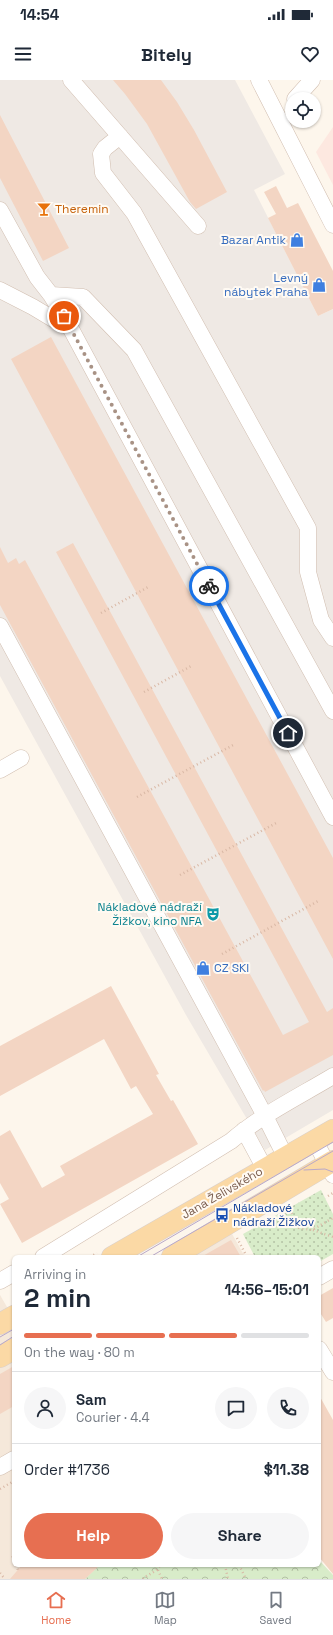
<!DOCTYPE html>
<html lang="en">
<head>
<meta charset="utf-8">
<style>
  body { margin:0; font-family:"Space Grotesk",sans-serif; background:#f6f6f7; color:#1f2937; height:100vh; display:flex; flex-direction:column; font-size:15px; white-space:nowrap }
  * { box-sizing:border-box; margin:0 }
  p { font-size:13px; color:#747a83 }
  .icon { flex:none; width:22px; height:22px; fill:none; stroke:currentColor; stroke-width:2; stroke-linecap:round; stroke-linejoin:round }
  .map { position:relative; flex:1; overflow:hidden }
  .drawer { position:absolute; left:12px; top:1175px; width:309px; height:312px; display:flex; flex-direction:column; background:#fff; border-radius:6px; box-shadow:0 1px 3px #0004 }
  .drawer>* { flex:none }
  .tools { position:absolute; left:285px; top:12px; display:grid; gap:8px }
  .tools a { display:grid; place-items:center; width:36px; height:36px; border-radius:50%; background:#fff; box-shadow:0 1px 3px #0004; font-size:20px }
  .pin { position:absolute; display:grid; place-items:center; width:34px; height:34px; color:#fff; margin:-17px; border:2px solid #fff; border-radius:50%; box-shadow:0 1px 4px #0007 }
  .courier { position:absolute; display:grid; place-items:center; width:40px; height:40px; margin:-20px; border:3px solid #1a73e8; border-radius:50%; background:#fff; color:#222; box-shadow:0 1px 5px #0007 }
  .headline em { font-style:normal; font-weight:800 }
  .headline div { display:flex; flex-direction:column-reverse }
  .headline { display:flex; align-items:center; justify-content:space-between; height:68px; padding:0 12px }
  h1 { font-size:26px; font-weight:800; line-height:30px }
  .bar { display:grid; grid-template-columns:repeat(4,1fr); gap:6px 4px; align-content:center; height:48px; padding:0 12px }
  .bar i { height:5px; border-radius:3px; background:#e0e1e3 }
  .bar .selected { background:#e76f51 }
  .bar p { grid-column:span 4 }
  .line { display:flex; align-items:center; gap:10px; padding:0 12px; border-top:1px solid #e0e1e3 }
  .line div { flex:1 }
  .round { display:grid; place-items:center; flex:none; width:42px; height:42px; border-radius:21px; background:#f6f6f7 }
  .button { display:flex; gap:8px; margin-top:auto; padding:8px 12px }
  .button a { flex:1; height:46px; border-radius:24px; background:#e76f51; color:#fff; font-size:16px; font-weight:800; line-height:46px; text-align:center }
  .button a+a { background:#f6f6f7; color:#1f2937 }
  .status { display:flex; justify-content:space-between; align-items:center; height:28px; padding:0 20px; background:#fff; direction:ltr }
  .status svg { height:11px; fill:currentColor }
  header { display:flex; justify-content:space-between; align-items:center; height:52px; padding:0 12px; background:#fff; font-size:18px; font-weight:800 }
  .tabs { display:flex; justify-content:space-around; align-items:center; height:56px; border-top:1px solid #e0e1e3; background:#fff; font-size:11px; color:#747a83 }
  .tabs a { display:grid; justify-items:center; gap:2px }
  .tabs .selected { color:#e76f51 }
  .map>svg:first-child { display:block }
  .residential { fill:#f5e8da }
  .commercial { fill:#fde8e0 }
  .industrial { fill:#efe9e4 }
  .grass { fill:url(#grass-dots) }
  .park { fill:url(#park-crowns) }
  .building { fill:#f3d5c3 }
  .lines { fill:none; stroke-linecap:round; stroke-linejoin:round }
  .minor-casing { stroke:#d1beb0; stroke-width:17 }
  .major-casing { stroke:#dad1cd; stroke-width:22 }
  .path { stroke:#d9b8a5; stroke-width:2.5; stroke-dasharray:1 3; stroke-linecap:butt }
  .minor { stroke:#fff; stroke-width:16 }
  .major { stroke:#fbd9a5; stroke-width:21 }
  .tram { stroke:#b9a8c9; stroke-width:1 }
  .done { stroke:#a89285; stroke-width:4; stroke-dasharray:0 7.2 }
  .route { stroke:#1a73e8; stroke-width:5 }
  .labels { text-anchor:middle; stroke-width:4; stroke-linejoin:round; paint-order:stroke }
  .food-label { font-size:12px; fill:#c56008; stroke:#fffaf3; text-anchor:start }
  .shop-label { font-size:12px; fill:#366cbe; stroke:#fffaf3; text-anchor:end }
  .culture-label { font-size:12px; fill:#0d838f; stroke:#fffaf3; text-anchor:end }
  .street-label { font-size:12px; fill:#7a5c4d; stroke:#fffaf3 }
  .transit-label { font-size:12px; fill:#164399; stroke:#fffaf3; text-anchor:start }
</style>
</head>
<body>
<div class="status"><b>14:54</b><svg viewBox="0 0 49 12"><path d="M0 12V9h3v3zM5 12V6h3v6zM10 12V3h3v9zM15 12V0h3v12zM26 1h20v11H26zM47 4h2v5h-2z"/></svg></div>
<header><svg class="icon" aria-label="menu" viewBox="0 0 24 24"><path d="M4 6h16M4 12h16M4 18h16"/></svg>Bitely<svg class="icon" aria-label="heart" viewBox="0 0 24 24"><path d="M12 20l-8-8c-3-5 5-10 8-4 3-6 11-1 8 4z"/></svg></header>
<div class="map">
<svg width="333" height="1499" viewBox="0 0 333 1499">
  <defs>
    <pattern id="grass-dots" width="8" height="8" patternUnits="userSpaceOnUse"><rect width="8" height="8" fill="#d8ecc9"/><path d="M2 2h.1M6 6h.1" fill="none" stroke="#b4c2a5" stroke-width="1.8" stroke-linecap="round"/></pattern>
    <pattern id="park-crowns" width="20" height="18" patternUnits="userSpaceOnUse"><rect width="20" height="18" fill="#d8ecc9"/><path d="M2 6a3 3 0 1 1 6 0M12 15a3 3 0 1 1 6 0" fill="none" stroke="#b4c2a5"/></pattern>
  </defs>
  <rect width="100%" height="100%" fill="#fdf6ec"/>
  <path class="residential" d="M231 1152 245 1177H188Z
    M0 1215 14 1239V1485H101L87 1499H0Z"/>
  <path class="commercial" d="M333 47V105L316 72Z"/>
  <path class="industrial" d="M0 0H235L285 94 254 110 318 236 333 229V1030L265 1070 186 935 0 596Z"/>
  <path class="grass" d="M321 1110 333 1134V1174L319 1182V1177H255L243 1154Z"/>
  <path class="park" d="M319 1480 333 1495V1499H85L100 1485H319Z"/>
  <path class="building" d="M113 0H161L177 22 194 50 227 112 196 129 190 122 147 44 125 14Z
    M0 35 69 168 43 181 0 98Z
    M276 106 287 128 298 123 333 191V229L318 236 268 138 276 134 264 112Z
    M51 257 333 778V879L11 279Z
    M73 463 327 932 333 928V975L265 1012 264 1010 263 1011 239 967 0 525V467L8 483 16 478 19 484 25 480 283 955 309 942 56 472Z
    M111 906 159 994 156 995 171 1021 173 1020 198 1064 22 1163 0 1124 9 1119 0 1103V1056L10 1050 42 1108 65 1095 60 1086 153 1034 136 1006 131 1009 104 959 0 1016V966Z
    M231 1160 241 1177H201Z
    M333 1208V1238L326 1242 319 1231V1216Z
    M14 1286V1326L0 1334V1294Z
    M319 1315 333 1340V1494L319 1477Z
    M22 1485H100L85 1499H10Z"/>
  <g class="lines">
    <defs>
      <path id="minor" d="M71 0 198 146
        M259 0 333 145
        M295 19 312 0
        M120 56 105 68 101 74 103 93 134 133 308 448V492L321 540 333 558
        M0 130 37 197 51 215 64 236 333 737
        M0 210 33 227 53 239 70 247
        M51 215 83 217 134 270 333 631
        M0 546 265 1036 286 1078
        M0 690 21 678
        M244 1050 265 1089
        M315 1061 333 1095
        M43 1177 231 1061C261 1035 298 1017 333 996
        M319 1197 333 1189
        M0 1201 14 1193
        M319 1269 333 1292
        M0 1387 14 1379"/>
      <path id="major" d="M112 1177 333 1050
        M172 1177 333 1081
        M0 1244 14 1236
        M0 1277 14 1269"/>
    </defs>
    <use href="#minor" class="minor-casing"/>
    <use href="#major" class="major-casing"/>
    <path class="path" d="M101 533 150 506
      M144 612 193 585
      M137 717 235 664
      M180 795 278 742
      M222 874 320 820
      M328 1116 333 1113
      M288 1126 299 1148 312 1150 333 1138
      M313 1150 333 1157
      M237 1158 247 1177
      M90 1177 97 1173
      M0 1409 14 1401
      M14 1473 12 1475 14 1480
      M16 1485 18 1490
      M225 1485 228 1499
      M239 1485 246 1499
      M158 1490 162 1499
      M0 1493 5 1499
      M143 1499C149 1493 156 1493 160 1485"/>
    <use href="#minor" class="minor"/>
    <use href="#major" class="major"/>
    <path class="tram" d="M304 1090 325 1089 333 1092
      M137 1177 333 1062
      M150 1177 333 1071
      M0 1257 14 1249
      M0 1265 14 1256"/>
  </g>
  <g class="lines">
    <path class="done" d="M64 236 209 506"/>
    <path class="route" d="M209 506 288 653"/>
  </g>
  <defs>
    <symbol id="bar-bare" viewBox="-9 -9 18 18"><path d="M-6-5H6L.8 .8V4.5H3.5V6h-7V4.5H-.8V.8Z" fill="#e8710a" stroke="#fffaf3" stroke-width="2.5" paint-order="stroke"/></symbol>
    <symbol id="shop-bare" viewBox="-9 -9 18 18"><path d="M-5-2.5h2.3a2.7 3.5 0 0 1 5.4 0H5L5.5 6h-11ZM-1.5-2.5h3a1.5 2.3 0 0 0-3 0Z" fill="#3f7fe0" stroke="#fffaf3" stroke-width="2.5" paint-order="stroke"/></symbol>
    <symbol id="theatre-bare" viewBox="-9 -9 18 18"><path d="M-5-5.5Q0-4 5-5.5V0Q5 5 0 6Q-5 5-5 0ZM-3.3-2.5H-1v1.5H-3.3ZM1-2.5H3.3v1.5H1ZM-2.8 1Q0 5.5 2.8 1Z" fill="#0f9aa8" stroke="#fffaf3" stroke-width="2.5" paint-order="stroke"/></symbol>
    <symbol id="bus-bare" viewBox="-9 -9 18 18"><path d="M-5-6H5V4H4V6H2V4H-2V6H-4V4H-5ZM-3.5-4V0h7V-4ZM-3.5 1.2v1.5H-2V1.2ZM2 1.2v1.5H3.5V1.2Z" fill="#1a4fb4" stroke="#fffaf3" stroke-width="2.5" paint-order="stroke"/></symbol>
  </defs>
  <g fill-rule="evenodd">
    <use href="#bar-bare" x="34" y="119" width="20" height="20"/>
    <use href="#shop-bare" x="287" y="150" width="20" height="20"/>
    <use href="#shop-bare" x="309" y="195" width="20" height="20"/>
    <use href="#theatre-bare" x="203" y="824" width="20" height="20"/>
    <use href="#shop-bare" x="193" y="878" width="20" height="20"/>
    <use href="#bus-bare" x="212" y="1125" width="20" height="20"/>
  </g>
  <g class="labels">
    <g class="food-label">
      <text x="55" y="133">Theremin</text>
    </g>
    <g class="shop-label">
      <text x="286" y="164">Bazar Antik</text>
      <text x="308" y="202">Levný<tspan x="308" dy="14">nábytek Praha</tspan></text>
      <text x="214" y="892" text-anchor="start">CZ SKI</text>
    </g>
    <g class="culture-label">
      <text x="202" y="831">Nákladové nádraží<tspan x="202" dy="14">Žižkov, kino NFA</tspan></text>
    </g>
    <g class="street-label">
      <text transform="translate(222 1113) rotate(-30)" y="4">Jana Želivského</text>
    </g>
    <g class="transit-label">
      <text x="233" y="1132">Nákladové<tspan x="233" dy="14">nádraží Žižkov</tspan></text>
    </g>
  </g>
</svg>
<div class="tools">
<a><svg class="icon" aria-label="locate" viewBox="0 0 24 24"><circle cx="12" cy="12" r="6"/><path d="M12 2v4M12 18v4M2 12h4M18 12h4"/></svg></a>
</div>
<div class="pin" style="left:64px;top:236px;background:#ea580c"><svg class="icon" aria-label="bag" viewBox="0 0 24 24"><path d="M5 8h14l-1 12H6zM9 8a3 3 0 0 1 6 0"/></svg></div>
<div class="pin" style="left:288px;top:653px;background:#1f2937"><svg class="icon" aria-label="home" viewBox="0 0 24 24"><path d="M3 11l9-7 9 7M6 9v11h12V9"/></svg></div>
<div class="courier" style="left:209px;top:506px"><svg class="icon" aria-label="bike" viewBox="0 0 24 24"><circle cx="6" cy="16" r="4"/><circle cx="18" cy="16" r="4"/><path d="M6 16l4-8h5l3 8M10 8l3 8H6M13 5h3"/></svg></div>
<section class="drawer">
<div class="headline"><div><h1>2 min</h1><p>Arriving in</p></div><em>14:56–15:01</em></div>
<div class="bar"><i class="selected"></i><i class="selected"></i><i class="selected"></i><i></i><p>On the way · 80 m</p></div>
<div class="line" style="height:72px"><a class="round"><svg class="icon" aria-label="person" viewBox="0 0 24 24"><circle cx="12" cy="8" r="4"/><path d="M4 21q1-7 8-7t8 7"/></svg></a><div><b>Sam</b><p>Courier · 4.4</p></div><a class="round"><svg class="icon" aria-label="chat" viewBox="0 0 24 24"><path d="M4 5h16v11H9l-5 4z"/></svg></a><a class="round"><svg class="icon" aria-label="phone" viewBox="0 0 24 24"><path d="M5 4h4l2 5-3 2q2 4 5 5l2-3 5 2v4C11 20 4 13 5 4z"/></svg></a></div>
<div class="line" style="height:52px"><div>Order #1736</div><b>$11.38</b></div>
<div class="button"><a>Help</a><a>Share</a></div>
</section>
</div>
<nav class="tabs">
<a class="selected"><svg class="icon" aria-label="home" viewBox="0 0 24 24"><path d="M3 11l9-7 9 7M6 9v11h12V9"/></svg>Home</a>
<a><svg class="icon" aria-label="map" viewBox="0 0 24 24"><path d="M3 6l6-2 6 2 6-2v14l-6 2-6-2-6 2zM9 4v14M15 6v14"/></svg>Map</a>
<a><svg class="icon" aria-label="saved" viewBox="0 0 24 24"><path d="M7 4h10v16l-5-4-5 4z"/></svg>Saved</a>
</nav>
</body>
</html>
